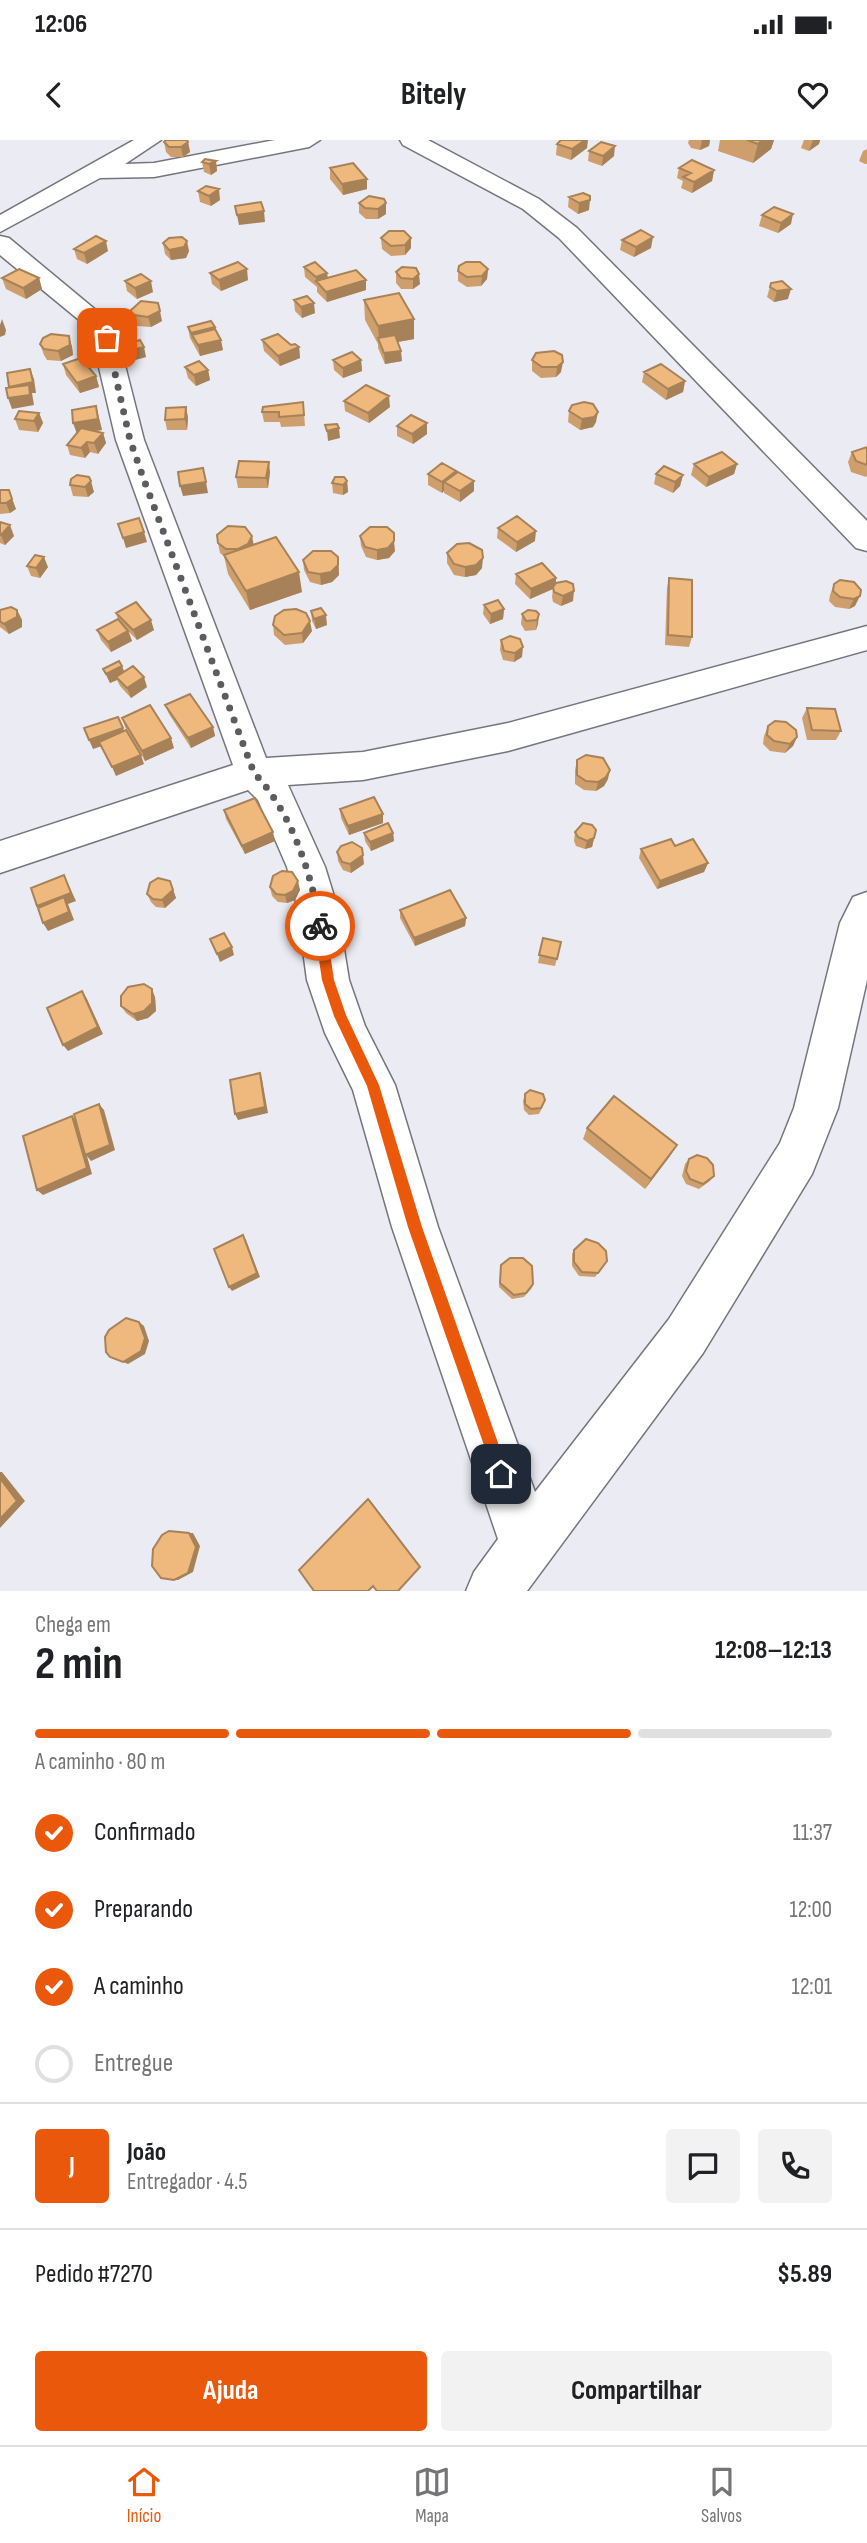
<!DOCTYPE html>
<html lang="pt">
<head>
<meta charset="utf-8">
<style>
  body { margin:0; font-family:"Sofia Sans Condensed",sans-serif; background:#f2f2f2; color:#202124; height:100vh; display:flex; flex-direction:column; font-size:26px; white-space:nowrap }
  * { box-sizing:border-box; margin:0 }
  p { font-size:23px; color:#757577 }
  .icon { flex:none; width:38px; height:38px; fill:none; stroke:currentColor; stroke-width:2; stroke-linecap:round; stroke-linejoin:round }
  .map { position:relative; height:1451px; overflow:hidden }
  .details { display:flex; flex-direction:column; background:#fff; flex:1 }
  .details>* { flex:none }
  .pin { position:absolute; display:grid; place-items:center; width:60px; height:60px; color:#fff; margin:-30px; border-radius:14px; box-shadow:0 4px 10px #0006 }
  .courier { position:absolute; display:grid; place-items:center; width:70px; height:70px; margin:-35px; border:5px solid #ea580c; border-radius:50%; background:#fff; color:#222; box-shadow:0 2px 9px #0007 }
  .overview em { font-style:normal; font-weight:700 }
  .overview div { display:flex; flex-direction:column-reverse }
  .overview { display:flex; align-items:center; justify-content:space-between; height:119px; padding:0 35px }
  h1 { font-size:46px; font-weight:700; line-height:52px }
  .bar { display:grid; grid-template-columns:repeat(4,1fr); gap:10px 7px; align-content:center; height:84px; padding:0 35px }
  .bar i { height:9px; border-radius:5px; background:#e0e0e0 }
  .bar .selected { background:#ea580c }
  .bar p { grid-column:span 4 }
  .line { display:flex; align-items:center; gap:18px; padding:0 35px; border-top:2px solid #e0e0e0 }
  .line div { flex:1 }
  .round { display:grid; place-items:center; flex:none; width:74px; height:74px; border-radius:7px; background:#f2f2f2 }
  ol { padding:0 35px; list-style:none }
  li { display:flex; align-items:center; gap:21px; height:77px }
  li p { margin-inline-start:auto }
  li .icon { padding:7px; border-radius:50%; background:#ea580c; color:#fff; stroke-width:4 }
  li:last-child { color:#757577 }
  li i { width:38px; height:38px; border:4px solid #e0e0e0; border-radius:50% }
  .action { display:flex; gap:14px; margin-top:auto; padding:14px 35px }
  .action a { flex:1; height:80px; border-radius:7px; background:#ea580c; color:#fff; font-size:28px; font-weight:700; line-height:80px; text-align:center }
  .action a+a { background:#f2f2f2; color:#202124 }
  .status { display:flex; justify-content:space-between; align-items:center; height:49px; padding:0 35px; background:#fff; direction:ltr }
  .status svg { height:19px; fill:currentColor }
  header { display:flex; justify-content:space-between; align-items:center; height:91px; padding:0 35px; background:#fff; font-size:32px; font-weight:700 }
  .dock { display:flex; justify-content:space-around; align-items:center; height:98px; border-top:2px solid #e0e0e0; background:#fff; font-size:19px; color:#757577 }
  .dock a { display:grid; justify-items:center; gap:4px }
  .dock .selected { color:#ea580c }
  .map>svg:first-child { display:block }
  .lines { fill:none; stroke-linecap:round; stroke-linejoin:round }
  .minor-casing { stroke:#75757d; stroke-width:3 }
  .minor { fill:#fff; fill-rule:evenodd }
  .wall { fill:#ce9f6c }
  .shaded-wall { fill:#a78258 }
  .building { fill:#efb97d; stroke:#a78258; stroke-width:2 }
  .route { fill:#ea580c }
  .done { stroke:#5b5b60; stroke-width:7; stroke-dasharray:0 12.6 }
</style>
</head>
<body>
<div class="status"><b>12:06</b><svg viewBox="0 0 49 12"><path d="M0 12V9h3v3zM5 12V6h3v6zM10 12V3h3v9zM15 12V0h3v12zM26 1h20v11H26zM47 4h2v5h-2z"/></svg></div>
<header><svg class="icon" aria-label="back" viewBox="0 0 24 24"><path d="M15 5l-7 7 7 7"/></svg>Bitely<svg class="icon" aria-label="heart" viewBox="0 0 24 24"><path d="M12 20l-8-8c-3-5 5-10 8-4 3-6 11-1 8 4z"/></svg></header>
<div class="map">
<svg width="867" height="1451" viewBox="0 0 867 1451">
  <rect width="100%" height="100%" fill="#ebebf3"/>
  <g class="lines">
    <defs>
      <path id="minor" d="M134 0H161L125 24 154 23 275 0H320L309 7 154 37 100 38 0 92V75Z
        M400 0H428L539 59 577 88 867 381V411L856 408 559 98 523 69 403 5Z
        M0 96 9 98 115 186 144 300 266 618 363 612 508 583 867 486V510L508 611 363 640 288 645 325 727 337 766 349 840 365 886 395 945 438 1087 535 1352 669 1179 780 1003 794 968 840 783 853 757 867 752V840L838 968 812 1034 703 1213 527 1451H466L474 1432 498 1399 392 1087 353 950 325 893 307 840 297 766 287 727 258 660 248 650 0 733V701L233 625 116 300 90 189 0 115Z"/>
    </defs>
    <use href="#minor" class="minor-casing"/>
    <use href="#minor" class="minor"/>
  </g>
  <path class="wall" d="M689 0H710L709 6 700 10 691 8 688 3Z
    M720 0H774L771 9 753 23 718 11Z
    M804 0H820L819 4 809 11 801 8Z
    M164 2H188L190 12 183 17H171L166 12Z
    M557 4 587 8 571 20 556 15Z
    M867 9V24H865L859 21 863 11Z
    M589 11 614 16 602 26 588 21Z
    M216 21 217 31 211 35 204 32 202 22Z
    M330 28 367 49 343 55 330 39Z
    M679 28 714 30 712 41 692 53 681 48 683 41 677 38Z
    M198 51 220 60 211 66 200 62Z
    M569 57 589 70 578 74 568 67Z
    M359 63H386V74L378 79H366L359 73Z
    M762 75 791 84 778 93 759 86Z
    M389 91 411 108 405 115 391 116 382 109 381 98Z
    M622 100 651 108 634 117 620 110Z
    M163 103 189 111 186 118 171 120 165 114Z
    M74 109 108 111 87 124 77 119Z
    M304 127 327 133 328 138 366 140V150L327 162 317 152V147L305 137Z
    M402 127 420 144 413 149H401L396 143V132Z
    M488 129 487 139 481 146 467 147 458 141V131Z
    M210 133 248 140 221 151 212 144Z
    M2 138H39L42 149 26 159 6 149Z
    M125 141 153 152 137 159 127 151Z
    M771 143 788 159 774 162 767 157Z
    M294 160 315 173 302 178 295 171Z
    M364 160 414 199 398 202 402 221 385 224 378 208V204L365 180Z
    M130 171 162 181 151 187 137 186 133 181Z
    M188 187 215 190 223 210 200 216 190 198Z
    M69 196 72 207 73 215 61 221 47 220 44 215 40 204Z
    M262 200 299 207 300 218 280 226 264 211Z
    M124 205 146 217 131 221 127 215Z
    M554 211 561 232 556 237 541 238 532 231V220Z
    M333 220H361L362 231 343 238 334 230Z
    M63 224 96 236 99 247 80 253 66 235Z
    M185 227 208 230 210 240 196 246 188 238Z
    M644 232 685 241 683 252 666 260 642 242Z
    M344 261 390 267 369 283 345 271Z
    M96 266 102 290 94 291 103 293 106 303 98 314 90 312 85 318 70 315 67 305Z
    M186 267 188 278 187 290H167L165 280Z
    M569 271 596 282 593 287 580 290 568 282Z
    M262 272 304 273 305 286 281 287 280 282H264Z
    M39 273 43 283 38 292 19 290 15 279Z
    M397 286 427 294 413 304 397 296Z
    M867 307V336L866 337 851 332 848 322 852 312Z
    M694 324H737L734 334 706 347 691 335Z
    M456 331V333L474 351 460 362 444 353V351L442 353 428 345V334Z
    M270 332 268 348H238L236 337Z
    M656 334 683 335 680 346 673 353 654 344Z
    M77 335 94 352 88 357 73 356 70 345Z
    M347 341 348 352 343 355 333 353 332 343Z
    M0 350 16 369 10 373 0 374Z
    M0 382 14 396 5 405 0 403Z
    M498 388 535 401 516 412 497 398Z
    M360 396 395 411 389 418 377 420 366 417 361 406Z
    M218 403 254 405 302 452 250 470 228 434 224 416 220 413Z
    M447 413 482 428 476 435 465 437 454 435 447 423Z
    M303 420 339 427V435L332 442 321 445 310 442 304 430Z
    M27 426 48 427 40 438 31 436Z
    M516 434 556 438V443L573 461 561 466 553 462 552 457 553 449 530 459 515 444Z
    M669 438 692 497 689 507 665 505 667 448Z
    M854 442 855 466 849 469 835 467 829 461 830 455 834 444Z
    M484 465 504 469 503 479 490 484 483 474Z
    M0 470H17L22 480V487L9 494 0 487Z
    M311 471 327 485 316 489 312 481Z
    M536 471 538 484 536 490 525 491 521 484 522 474Z
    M116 473 154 490 137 500 129 492 132 501 111 512 101 500 97 490 118 480Z
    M273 485 312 491 303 503 285 505 274 495Z
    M501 500 522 517 514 522 503 520 500 510Z
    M103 529 124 532 147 547 131 558 120 546 117 540 110 543Z
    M165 565 213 587 215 596 191 608 169 574Z
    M807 568 841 591 836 600H807L802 578Z
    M122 578 174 608 145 621 125 587Z
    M768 586 797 597 793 606 785 613 770 611 763 604 764 596Z
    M577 620 608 639 604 646 596 651 584 650 575 644V630Z
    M340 669 383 674V683L349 695 341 678Z
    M224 670 275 701 245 714 226 679Z
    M596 690 592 707 585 709 576 706 574 701 575 692Z
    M364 693H393L394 701 371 711 365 701Z
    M675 706 708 723 704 732 657 749 639 718 641 709Z
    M337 712 364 724 351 733 343 730 338 721Z
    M170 741 176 758 165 768 156 767 151 762 147 754Z
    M270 747 300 750 295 760 287 763 278 762 272 756Z
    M400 770 466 778 465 786 415 806 400 778Z
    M543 798 561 802 555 826 538 823Z
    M155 857 156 871 148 878 137 881 126 873 121 866Z
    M525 954 543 966 539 974 529 975 524 970 523 961Z
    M587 988 670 1016 645 1049 583 999Z
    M689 1019 714 1036 710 1041 699 1049 686 1044 682 1036 685 1024Z
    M574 1110 607 1121 595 1137 579 1136 572 1126V1114Z
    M501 1125 533 1144 532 1148 524 1157 512 1159 499 1147Z"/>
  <path class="shaded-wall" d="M585 0H588L587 8 571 20 572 9Z
    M702 0H710L709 6 700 10Z
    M762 0H774L771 9 753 23 758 4Z
    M813 0H820L819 4 809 11Z
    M188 2 190 12 183 17 181 7Z
    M615 6 614 16 602 26 603 16Z
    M216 21 217 31 211 35 209 24Z
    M714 30 712 41 692 53 694 42Z
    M367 39V49L343 55 342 44Z
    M219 49 220 60 211 66 209 56Z
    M590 60 589 70 578 74 579 63Z
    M386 63V74L378 79V69Z
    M264 71 265 82 239 85 237 75Z
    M793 74 791 84 778 93 781 83Z
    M653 97 651 108 634 117 636 107Z
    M411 98V108L405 115V105Z
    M106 101 108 111 87 124 84 113Z
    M187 101 189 111 186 118 171 120 169 110Z
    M247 129 248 140 221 151 219 140Z
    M488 129 487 139 481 146 482 136Z
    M327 133 328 143 316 142V137Z
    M419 134 420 144 413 149V139Z
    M39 138 42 149 26 159 23 148Z
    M366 140V150L327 162 326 152Z
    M151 141 153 152 137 159 135 148Z
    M791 149 788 159 774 162 777 151Z
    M314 163 315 173 302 178 301 167Z
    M160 171 162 181 151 187 148 177Z
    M2 179 6 190 5 195 0 197V185Z
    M414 179V199L381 205 379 199 378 186Z
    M215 187 217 198 192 195 193 203 191 193Z
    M69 196 72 207 73 215 61 221 58 211Z
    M221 200 223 210 200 216 198 205Z
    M144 207 146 217 131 221 128 211Z
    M299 207 300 218 280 226 278 216Z
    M401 211 402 221 385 224 384 213Z
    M361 220 362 231 343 238V228Z
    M563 222 561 232 556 237 557 227Z
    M30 229 34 239 36 253H32L34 265 12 269 8 258 13 257 9 247Z
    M208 230 210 240 196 246 194 235Z
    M96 236 99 247 80 253 77 243Z
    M685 241 683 252 666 260 668 249Z
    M389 256 390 267 369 283 368 273Z
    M96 266 102 290 77 294 73 283Z
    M186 267 188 278 187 290 185 279Z
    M598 272 596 282 593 287 580 290 582 279Z
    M39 273 43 283 38 292 34 281Z
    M427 283V294L413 304 412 294Z
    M339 288 340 298 328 301 327 291Z
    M103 293 106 303 98 314 94 303Z
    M87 302 90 312 85 318 81 308Z
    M269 322 270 332 268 348 266 338Z
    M737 324 734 334 706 347 709 337Z
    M456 331V341L444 342V351L442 353V342Z
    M683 335 680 346 673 353 675 342Z
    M91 341 94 352 88 357 85 347Z
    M347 341 348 352 343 355V345Z
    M474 341V351L460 362V351Z
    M206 342 208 353 183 356 180 346Z
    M9 350 16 369 10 373 6 363Z
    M10 385 14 396 5 405 1 395Z
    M536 391 535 401 516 412 517 402Z
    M144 392 147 402 126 408 123 398Z
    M252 396 254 406 240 419 238 409Z
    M394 401 395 411 389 418 377 420V410Z
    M44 417 48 427 40 438 36 428Z
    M338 417 339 435 332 442 321 445 320 434Z
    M483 418 482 428 476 435 465 437V427Z
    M299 432 302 452 250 470 246 451Z
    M556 438 555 448 530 459 531 449Z
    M574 451 573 461 561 466 563 456Z
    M860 456 855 466 849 469 854 459Z
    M504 469 503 479 490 484 491 474Z
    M17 470 22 480V487L9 494 4 484Z
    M539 474 538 484 536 490 537 480Z
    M326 475 327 485 316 489 314 479Z
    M151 480 154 490 137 500 133 490Z
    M310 481 312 491 303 503 302 493Z
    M128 491 132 501 111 512 108 502Z
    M523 507 522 517 514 522 515 513Z
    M122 526 126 536 116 537 117 540 110 543 106 534Z
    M144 537 147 547 131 558 127 548Z
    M213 587 215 596 191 608 188 598Z
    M123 588 126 598 93 609 89 600Z
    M797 597 793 606 785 613 790 604Z
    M171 598 174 608 145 621 142 611Z
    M141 615 144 624 116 636 112 627Z
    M610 630 608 639 604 646 596 651 598 642Z
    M383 674V683L349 695 348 686Z
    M596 690 592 707 585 709 587 701Z
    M273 692 275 701 245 714 242 706Z
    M393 693 394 701 371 711 370 702Z
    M363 715 364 724 351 733 350 724Z
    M708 723 704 732 657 749 660 741Z
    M64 735 76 761 68 764 74 780 48 791 43 783 42 774 37 766Z
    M170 741 176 758 165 768 162 760Z
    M298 741 300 750 295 760 287 763 285 755Z
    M466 778 465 786 415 806 414 798Z
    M232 807 234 815 220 822 217 814Z
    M152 849 155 857 156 871 148 878 137 881 133 874Z
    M82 851 87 859 103 894 68 911 63 905Z
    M260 933 262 939 268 973 238 980 235 974Z
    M99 964 104 970 115 1010 91 1021 87 1016 92 1034 43 1055 37 1050 72 976 77 982Z
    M677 1005 670 1016 645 1049 651 1039Z
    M243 1095 246 1100 260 1137 232 1151 229 1147Z
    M139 1182 144 1186 149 1201 145 1214 128 1224 123 1222Z
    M0 1332H2L25 1361 0 1388Z
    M368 1359 370 1360 420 1426V1427Z
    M189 1393H193L200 1406 193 1432 178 1440H174Z"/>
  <path class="building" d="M166 0H187L188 2 181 7H169L164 2Z
    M561 0H585L572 9 557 4Z
    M747 0H762L758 4Z
    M601 2 615 6 603 16 589 11Z
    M205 19 216 21 209 24 202 22Z
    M692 20 714 30 694 42 683 37 691 33 679 28Z
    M353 23 367 39 342 44 330 28Z
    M206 46 219 49 209 56 198 51Z
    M583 53 590 56V60L579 63 569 57Z
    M369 56 384 59 386 63 378 69 365 68 359 63Z
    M261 62 264 71 237 75 235 66Z
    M774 67 793 74 781 83 762 75Z
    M641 90 653 97 636 107 622 100Z
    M389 91H404L411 98 405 105 391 106 381 98Z
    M96 96 106 101 84 113 74 109Z
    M182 97 187 101 184 107 169 110 163 103 169 98Z
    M238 122 247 129 219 140 210 133Z
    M315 122 327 133 316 137 304 127Z
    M466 122H480L488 129 482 136 467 137 458 131 459 126Z
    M402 127 416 128 419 134 413 139 401 138 396 132Z
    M19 129 39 138 23 148 2 138Z
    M356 130 366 140 326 152 316 141Z
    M141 134 151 141 135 148 125 141Z
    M782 141 791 149 777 151 770 147 771 143Z
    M399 153 414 179 378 186 364 160Z
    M307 156 314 163 301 167 294 160Z
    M141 161 158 163 160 171 148 177 134 175 130 171Z
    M211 181 215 187 191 193 188 187Z
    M215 189 221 200 198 205 192 195Z
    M51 194 69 196 70 205 58 211 44 209 40 204 43 198Z
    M278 194 291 205 295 204 299 207 278 216 262 200Z
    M395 195 401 211 384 213 378 198Z
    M140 200 144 207 128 211 124 205Z
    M554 211 562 215 563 222 557 227H542L532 220 536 213Z
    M352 212 361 220 343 228 333 220Z
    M81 218 96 236 77 243 63 224Z
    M199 221 208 230 194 235 185 227Z
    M661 224 685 241 668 249 644 232Z
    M30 229 33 242 9 247 7 233Z
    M29 245 30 255 8 258 6 248Z
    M366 245 389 256 368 273 344 261Z
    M303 262 304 275 279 277V272H262L263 267Z
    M584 262 593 264 598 272 594 277 582 279 569 271 572 265Z
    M96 266 98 279 73 283 72 270Z
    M186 267 185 279 165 280 166 268Z
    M19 271 39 273 34 281 15 279Z
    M411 275 427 283 412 294 397 286Z
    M337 284 339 288 327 291 325 285Z
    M81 288 103 293 94 303 87 302 81 308 67 305Z
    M867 307V325L856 321 852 312Z
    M722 312 737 324 709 337 694 324Z
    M239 321 269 322 266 338 236 337Z
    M442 323 456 331 442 342 428 334Z
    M664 326 683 335 675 342 656 334Z
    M203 328 206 342 180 346 178 332Z
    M458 332 474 341 460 351 444 342Z
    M77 335 89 337 91 341 85 347 70 345 71 339Z
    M335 337H344L347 341 343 345 332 343Z
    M0 350H9L12 359 6 363H0Z
    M517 376 536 391 517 402 498 388Z
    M139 378 144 392 123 398 118 384Z
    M0 382 10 385 1 395 0 394Z
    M228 386 245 387 252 396 248 404 238 409H226L218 403 217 395Z
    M370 387H387L394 393V401L388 408 377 410 365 407 360 396Z
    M276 397 299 432 246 451 224 415Z
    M469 403 482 410 483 418 476 425 465 427 454 424 447 413 457 404Z
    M313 411H331L338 417V425L331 432 320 434 308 432 303 420Z
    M35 415 44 417 36 428 27 426Z
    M542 423 556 438 531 449 516 434Z
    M669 438 692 440V497L668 495Z
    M840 440 854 442 861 450 860 456 854 459 840 457 833 451 834 444Z
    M566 441 573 444 574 451 563 456 554 452 553 447 556 443Z
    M498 460 504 469 491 474 484 465Z
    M136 462 151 480 133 490 116 473Z
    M11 467 17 470V477L4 484 0 481V470Z
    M321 468 326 475 314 479 311 471Z
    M296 469 306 473 310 481 302 493 284 495 273 485 275 476 284 470Z
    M528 470 536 471 539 474 537 480 526 481 522 474Z
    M118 479 128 491 108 502 97 490Z
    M510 496 520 499 523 507 515 513 504 511 501 500Z
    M119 521 122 526 106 534 103 529Z
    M133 526 144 537 127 548 116 537Z
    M190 554 213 587 188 598 165 565Z
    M150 565 171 598 142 611 122 578Z
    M807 568 835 569 841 591 812 590Z
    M118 577 123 588 89 600 84 588Z
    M775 581 786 582 796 590 797 597 790 604 774 601 767 595 768 586Z
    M126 590 141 615 112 627 99 602Z
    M586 615 603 618 610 630 606 637 598 642 586 641 577 635V620Z
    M374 657 383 674 348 686 340 669Z
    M255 658 273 692 242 706 224 670Z
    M388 683 393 693 370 702 364 693Z
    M583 683 592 685 596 690 594 698 587 701 578 697 575 692Z
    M671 699 675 706 693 699 708 723 660 741 641 709Z
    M352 702 362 708 363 715 350 724 342 722 337 712 341 706Z
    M282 731 292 732 298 741 293 751 285 755 276 754 270 747 273 736Z
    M64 735 71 753 37 766 31 748Z
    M158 738 170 741 173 750 162 760 153 759 147 754 150 743Z
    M450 750 466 778 414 798 400 770Z
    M64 757 69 772 43 783 38 768Z
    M224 793 232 807 217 814 210 799Z
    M543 798 561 802 557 819 539 815Z
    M144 844 152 849V863L144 871 133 874 121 866V856L128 847Z
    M82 851 98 887 63 905 47 868Z
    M260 933 265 967 235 974 230 940Z
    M530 950 543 954 545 960 541 968 531 969 525 964V954Z
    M614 956 677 1005 651 1039 587 988Z
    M99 964 110 1005 85 1015 74 974Z
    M72 976 87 1028 37 1050 23 996Z
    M697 1015 707 1018 713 1025 714 1036 703 1044 690 1039 686 1031 689 1019Z
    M243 1095 257 1133 229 1147 214 1109Z
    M586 1099 598 1103 606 1111 607 1121 598 1133 582 1132 574 1122V1110Z
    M510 1118H523L532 1126 533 1144 526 1153 514 1155 500 1143 501 1125Z
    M126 1178 139 1182 145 1198 141 1211 123 1222 110 1217 106 1212 105 1197 109 1190Z
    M0 1338 17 1361 0 1379Z
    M368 1359 420 1427 398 1451H377L373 1446 368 1451H314L299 1430Z
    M169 1391 189 1393 196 1407 188 1433 174 1440 161 1438 152 1426 153 1409 162 1395Z"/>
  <path class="route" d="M320 781 326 786 334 840 346 875 379 945 422 1087 509 1334 501 1341 494 1334 408 1087 367 946 334 876 322 840 314 786Z"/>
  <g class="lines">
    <path class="done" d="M107 198 130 300 144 340 254 633C291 671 312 734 320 786"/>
  </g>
</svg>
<div class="pin" style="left:107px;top:198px;background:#ea580c"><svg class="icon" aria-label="bag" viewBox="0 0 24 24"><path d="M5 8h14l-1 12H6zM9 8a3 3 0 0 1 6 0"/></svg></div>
<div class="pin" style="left:501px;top:1334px;background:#1f2937"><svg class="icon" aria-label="home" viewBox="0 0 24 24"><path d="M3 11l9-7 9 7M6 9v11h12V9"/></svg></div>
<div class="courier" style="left:320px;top:786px"><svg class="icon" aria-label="bike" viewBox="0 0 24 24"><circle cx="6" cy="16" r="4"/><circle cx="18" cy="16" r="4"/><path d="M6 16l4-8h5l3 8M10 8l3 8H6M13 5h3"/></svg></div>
</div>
<section class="details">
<div class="overview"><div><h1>2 min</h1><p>Chega em</p></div><em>12:08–12:13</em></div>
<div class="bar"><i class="selected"></i><i class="selected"></i><i class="selected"></i><i></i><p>A caminho · 80 m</p></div>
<ol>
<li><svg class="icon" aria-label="check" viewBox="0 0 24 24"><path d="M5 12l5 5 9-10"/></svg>Confirmado<p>11:37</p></li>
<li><svg class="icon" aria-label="check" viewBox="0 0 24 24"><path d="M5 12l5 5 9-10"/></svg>Preparando<p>12:00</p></li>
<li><svg class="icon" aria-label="check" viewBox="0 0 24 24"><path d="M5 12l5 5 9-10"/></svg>A caminho<p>12:01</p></li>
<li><i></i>Entregue</li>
</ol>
<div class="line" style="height:126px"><b class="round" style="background:#ea580c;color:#fff">J</b><div><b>João</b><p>Entregador · 4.5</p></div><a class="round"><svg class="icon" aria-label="chat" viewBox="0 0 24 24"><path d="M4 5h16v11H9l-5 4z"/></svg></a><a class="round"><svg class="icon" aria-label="phone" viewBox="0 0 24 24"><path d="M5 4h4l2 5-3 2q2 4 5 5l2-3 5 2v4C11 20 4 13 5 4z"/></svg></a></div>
<div class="line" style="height:91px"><div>Pedido #7270</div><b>$5.89</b></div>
<div class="action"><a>Ajuda</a><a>Compartilhar</a></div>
</section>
<nav class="dock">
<a class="selected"><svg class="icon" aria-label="home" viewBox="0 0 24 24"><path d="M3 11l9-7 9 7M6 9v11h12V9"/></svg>Início</a>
<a><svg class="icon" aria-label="map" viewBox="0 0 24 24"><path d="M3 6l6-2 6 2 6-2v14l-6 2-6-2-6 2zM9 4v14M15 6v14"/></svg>Mapa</a>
<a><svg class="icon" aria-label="saved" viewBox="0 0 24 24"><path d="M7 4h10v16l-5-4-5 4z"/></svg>Salvos</a>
</nav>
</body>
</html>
